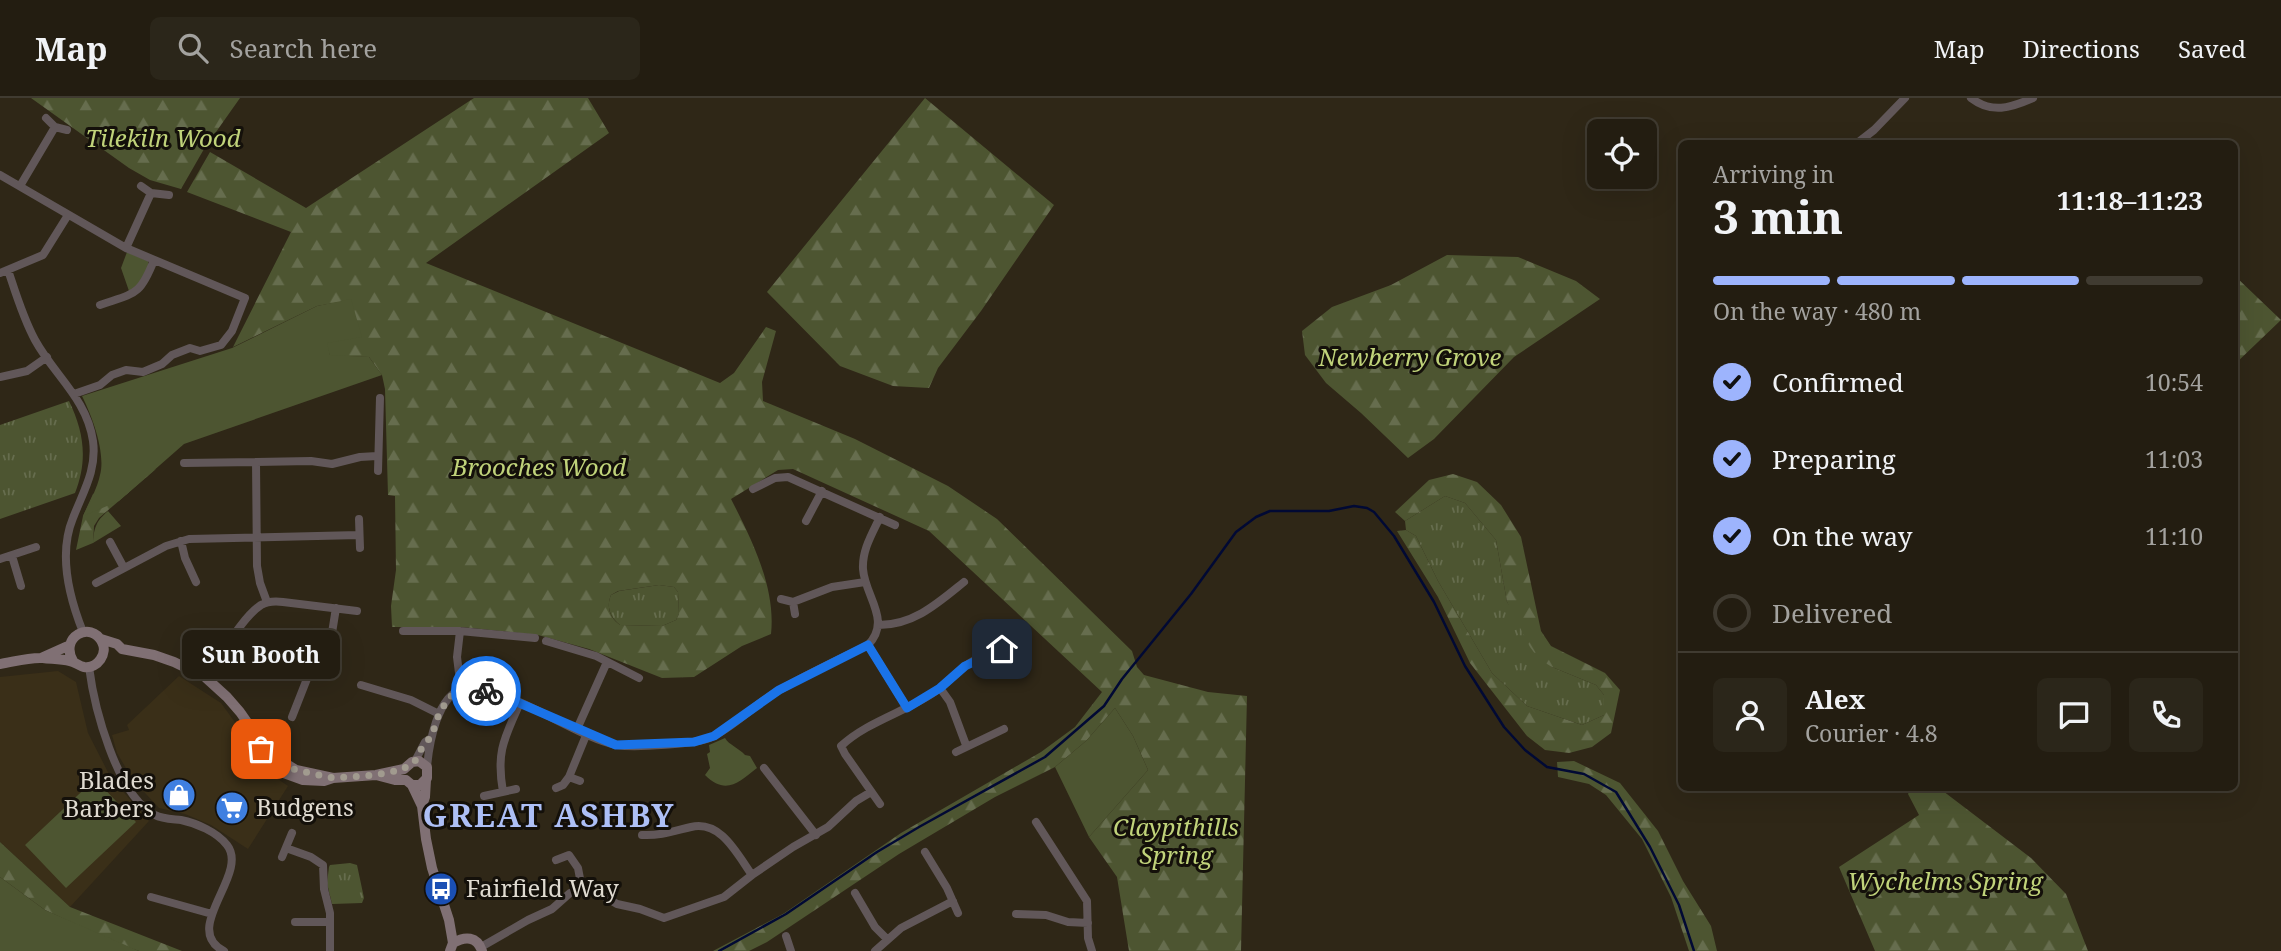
<!DOCTYPE html>
<html lang="en">
<head>
<meta charset="utf-8">
<style>
  body { margin:0; font-family:"Noto Serif",serif; background:#2b261a; color:#f1f3f6; height:100vh; display:flex; flex-direction:column; font-size:26px; white-space:nowrap }
  * { box-sizing:border-box; margin:0 }
  p { font-size:23px; color:#a3a29f }
  .icon { flex:none; width:38px; height:38px; fill:none; stroke:currentColor; stroke-width:2; stroke-linecap:round; stroke-linejoin:round }
  .map { position:relative; flex:1; overflow:hidden }
  .panel { position:absolute; left:1678px; top:42px; width:560px; height:651px; display:flex; flex-direction:column; background:#231d11; border-radius:10px; box-shadow:0 7px 28px #0002,0 0 0 2px #403b31 }
  .panel>* { flex:none }
  .buttons { position:absolute; left:1587px; top:21px; display:grid; gap:14px }
  .buttons a { display:grid; place-items:center; width:70px; height:70px; border-radius:10px; background:#231d11; box-shadow:0 7px 28px #0002,0 0 0 2px #403b31; font-size:35px }
  .pin { position:absolute; display:grid; place-items:center; width:60px; height:60px; color:#fff; margin:-30px; border-radius:14px; box-shadow:0 4px 10px #0006 }
  .courier { position:absolute; display:grid; place-items:center; width:70px; height:70px; margin:-35px; border:5px solid #1a73e8; border-radius:50%; background:#fff; color:#222; box-shadow:0 2px 9px #0007 }
  .bubble { position:absolute; height:49px; border-radius:10px; background:#231d11; box-shadow:0 7px 28px #0002,0 0 0 2px #403b31; font-size:23px; font-weight:700; line-height:49px; text-align:center }
  .overview em { font-style:normal; font-weight:700 }
  .overview div { display:flex; flex-direction:column-reverse }
  .overview { display:flex; align-items:center; justify-content:space-between; height:119px; padding:0 35px }
  h1 { font-size:46px; font-weight:700; line-height:52px }
  .bar { display:grid; grid-template-columns:repeat(4,1fr); gap:10px 7px; align-content:center; height:84px; padding:0 35px }
  .bar i { height:9px; border-radius:5px; background:#403b31 }
  .bar .active { background:#9db4fd }
  .bar p { grid-column:span 4 }
  .line { display:flex; align-items:center; gap:18px; padding:0 35px; border-top:2px solid #403b31 }
  .line div { flex:1 }
  .round { display:grid; place-items:center; flex:none; width:74px; height:74px; border-radius:10px; background:#2b261a }
  ol { padding:0 35px; list-style:none }
  li { display:flex; align-items:center; gap:21px; height:77px }
  li p { margin-inline-start:auto }
  li .icon { padding:7px; border-radius:50%; background:#9db4fd; color:#111; stroke-width:4 }
  li:last-child { color:#a3a29f }
  li i { width:38px; height:38px; border:4px solid #403b31; border-radius:50% }
  header { display:flex; align-items:center; gap:42px; box-sizing:border-box; height:98px; padding:0 35px; background:#231d11; border-bottom:2px solid #403b31 }
  header strong { font-size:33px }
  nav { display:flex; gap:38px; margin-inline-start:auto; font-size:24px }
  .search { width:490px; height:63px; background:#2b261a; display:flex; align-items:center; gap:18px; box-sizing:border-box; padding:0 24px; border-radius:10px; color:#a3a29f; font-size:26px }
  .map>svg:first-child { display:block }
  .built { fill:#3a2f18 }
  .grass { fill:url(#grass-tufts) }
  .forest { fill:url(#forest-firs); fill-rule:evenodd }
  .park { fill:#4d5531 }
  .lines { fill:none; stroke-linecap:round; stroke-linejoin:round }
  .stream { stroke:#010934; stroke-width:2.5 }
  .street { stroke:#615759; stroke-width:8 }
  .secondary { stroke:#807074; stroke-width:10 }
  .done { stroke:#a19b8f; stroke-width:7; stroke-dasharray:0 12.6 }
  .route { stroke:#1a73e8; stroke-width:9 }
  .labels { text-anchor:middle; stroke-width:6; stroke-linejoin:round; paint-order:stroke }
  .park-label { font-size:24px; font-style:italic; fill:#c0d37a; stroke:#14100a }
  .poi-label { font-size:24px; fill:#dfdad0; stroke:#14100a; text-anchor:start }
  .district-label { font-size:32px; font-weight:bold; letter-spacing:2px; fill:#adbff6; stroke:#14100a }
</style>
</head>
<body>
<header>
<strong>Map</strong>
<div class="search"><svg class="icon" aria-label="search" viewBox="0 0 24 24"><circle cx="10" cy="10" r="6"/><path d="M15 15l6 6"/></svg>Search here</div>
<nav><a>Map</a><a>Directions</a><a>Saved</a></nav>
</header>
<div class="map">
<svg width="2281" height="853" viewBox="0 0 2281 853">
  <defs>
    <pattern id="grass-tufts" width="24" height="20" patternUnits="userSpaceOnUse" patternTransform="scale(1.75)"><rect width="24" height="20" fill="#4d5531"/><path d="M3 7l-1-3M5 7V3M7 7l1-3M15 17l-1-3M17 17v-4M19 17l1-3" fill="none" stroke="#666d4e"/></pattern>
    <pattern id="forest-firs" width="22" height="20" patternUnits="userSpaceOnUse" patternTransform="scale(1.75)"><rect width="22" height="20" fill="#4d5531"/><path d="M5 1l3.5 6h-7zM16 11l3.5 6h-7z" fill="#666d4e"/></pattern>
  </defs>
  <rect width="100%" height="100%" fill="#2f2717"/>
  <path class="built" d="M58 573 76 584 88 635 111 680 149 723 70 809 0 744V579Z
    M179 578 221 605 242 634 250 651 265 672 288 688 248 751 211 727 185 716 159 710 133 682 117 655 112 637 129 632 127 627Z"/>
  <path class="grass" d="M69 303C84 334 88 362 75 395L0 421V327Z
    M1445 398 1465 405 1496 442 1507 504 1552 569 1596 587 1604 597V617L1582 627 1527 608 1492 575 1438 483 1416 438 1406 432 1405 423Z
    M659 487 674 489 678 494 679 516 676 522 662 528 620 527C610 519 606 509 611 497L619 493Z
    M350 765 357 767 364 800 362 805 332 806 327 785 329 769 330 767Z"/>
  <path class="forest" d="M31 0H240L204 51 181 91 150 82 129 70Z
    M474 0H588L609 35 426 165 720 285 734 275 766 229 776 233 762 284 763 303 855 341 948 388 997 421 1132 553 1137 569 1144 577 1208 594 1247 598 1241 853H1129L1117 779 1089 739 1148 672 1133 638 1115 610 1086 643 1055 669 995 699 899 756 767 844 749 853H713L783 816 901 735 1041 654 1075 629 1102 594 929 433 793 371 778 372 731 401C752 442 776 490 771 536L742 548 694 579 662 580 589 551 538 537 462 529H392L391 508 396 472 395 398 388 397 385 291 382 277 369 259 330 258 326 245 351 202 317 208 233 249 291 134 187 94 210 54 306 110ZM659 487 674 489 678 494 679 516 676 522 662 528 620 527C610 520 606 509 611 497L618 493Z
    M925 0 1054 107 981 213 938 270 929 290 893 288 840 268 767 194Z
    M1447 157 1518 159 1576 183 1600 201 1514 259 1434 341 1408 360 1361 315 1326 285 1305 257 1302 233 1332 209 1391 187Z
    M2235 178 2281 222 2235 266Z
    M156 371 99 420 94 428 93 445 76 452 83 418 93 396Z
    M1453 376 1477 384 1501 407 1521 439 1541 533 1551 548 1605 575 1620 592 1611 635 1592 649 1569 655 1545 652 1527 638 1470 565 1438 499 1397 433 1406 432 1416 438 1438 483 1492 575 1527 608 1582 627 1604 617V597L1596 587 1552 569 1539 561 1530 549 1507 504 1496 442 1465 405 1445 398 1405 423 1395 414 1429 382Z
    M1574 663 1620 685 1658 733 1683 783 1711 828 1717 853H1689L1671 799 1642 741 1606 697 1589 686 1558 679 1557 664Z
    M1911 690H1939L2031 760 2066 796 2088 853H1875L1839 769 1919 717 1908 696Z
    M0 744 70 809 182 853H139L116 845 45 812 0 779Z"/>
  <path class="park" d="M127 154 148 163 149 168 137 191 129 193 121 170Z
    M351 201 362 239 327 245 330 257 369 259 382 277 184 346 119 403 83 418C89 405 97 391 100 377 106 355 92 318 82 298L232 250 317 208Z
    M108 413 121 428 93 445C94 430 96 423 108 413Z
    M1115 610 1133 638 1148 672 1089 739 1055 669 1086 643Z
    M725 640C729 647 739 650 745 657L750 658 757 670C739 684 726 698 705 677L710 670 707 656 710 654 709 647Z
    M95 681 136 724 66 790 25 747Z
    M0 779 45 812 139 853H0Z"/>
  <g class="lines">
    <path class="stream" d="M719 853 786 816 877 754 919 729 1045 659 1104 608 1122 581 1191 496 1236 434 1256 419 1270 413H1329L1354 408 1367 410 1374 414 1394 438 1434 504 1465 568 1504 629 1525 652 1547 669 1584 676 1616 694 1650 749 1679 807 1694 853"/>
    <path class="street" d="M1971 0C1992 16 2010 10 2033 0
      M46 20 55 29
      M1856 46 1874 32 1905 0
      M0 77 126 150 245 200 232 233 221 247 200 253 190 250 172 257 162 266 143 274 126 272 112 277 100 287 74 296
      M20 88 55 29 67 32
      M151 95 169 97
      M126 150 151 95 141 88
      M8 172C16 196 23 220 35 242 54 277 87 301 93 343 97 372 83 394 73 420 58 456 69 499 83 534
      M0 175 43 157 68 117
      M100 207C135 195 140 198 154 162
      M0 279 27 273 47 259
      M184 365 256 364
      M378 373 380 300
      M753 391 775 380 788 379 895 427
      M359 421 360 450
      M806 423 822 393
      M181 443 185 460 196 484
      M110 444 124 470
      M12 458 21 488
      M0 461 36 449
      M96 485 166 448 189 441 359 437
      M781 501 793 504 795 516
      M267 504 260 485 257 468 256 364 311 363 332 366 360 359 377 358
      M793 504 832 489 865 484
      M879 527C914 527 938 505 964 484
      M403 533H460L535 540
      M460 533 457 559 461 591
      M546 543 596 558 639 580
      M868 547 907 610
      M89 569C94 608 116 697 155 717 162 721 172 721 181 722 196 725 217 734 227 747 250 776 180 831 224 853
      M205 579C219 561 242 519 261 507 268 503 275 503 283 504L357 513
      M361 587 411 602 439 616
      M940 590 950 604 966 647
      M292 619 312 568 331 541 336 510
      M577 631 607 564
      M956 654 1004 631
      M415 663 425 644 431 640
      M427 669C429 647 437 597 463 591 502 583 576 640 617 647 633 650 699 646 712 639 736 627 755 606 778 593 807 576 838 562 868 547 892 522 865 499 863 471 862 452 872 436 880 419
      M764 670 816 737
      M569 679 587 635
      M556 690 563 687 569 679 580 683
      M503 694C496 654 504 641 520 605
      M484 698 516 691
      M880 706 845 656 841 648C869 622 910 613 940 590 952 581 960 570 973 563 991 553 1011 550 1026 535
      M1036 724 1087 803 1088 840 1092 853
      M286 750 311 759 323 767 324 791 330 815V853
      M925 754 947 790 958 815
      M282 759 292 735
      M556 762 569 757 578 770 582 791
      M752 777 793 749 828 729 856 703 871 694
      M855 795 875 829 887 841
      M151 799 212 816
      M1016 816 1046 817 1068 824 1088 825
      M295 824H330
      M786 838 791 853
      M481 849 528 822 552 811 570 795 582 791 597 794 617 806 640 811 664 820 724 799 752 777C737 756 721 722 691 729 674 733 660 738 642 737
      M875 853 901 830 953 803"/>
    <path class="secondary" d="M101 541 117 546 122 551 154 557 174 564 205 579 227 599 240 614 261 644 280 662 296 672 333 680
      M41 560 70 547
      M0 566C13 564 29 559 43 560 51 561 61 561 70 563 75 564 79 568 84 569 98 571 108 555 102 544 91 522 59 539 73 563
      M261 645V651L271 666 281 674 303 682 324 683 333 680 376 677 404 671 412 664 419 663 427 669V680L420 687H412
      M376 677 395 682H406L412 687 422 708 426 741 432 770 449 822 453 845 450 853
      M422 708 425 699 426 682
      M453 845C465 838 477 838 482 853"/>
  </g>
  <g class="lines">
    <path class="done" d="M261 651V644L287 668 296 672 333 680 376 677 404 671 408 666 415 663 425 644 431 640 439 616 449 599 466 591 486 593"/>
    <path class="route" d="M486 593 503 598 616 647 694 644 714 638 779 592 868 547 907 610 940 590 965 568 1002 551"/>
  </g>
  <defs>
    <symbol id="shop-disc" viewBox="-11 -11 22 22"><circle r="9.5" fill="#3f7fe0" stroke="#14100a"/><path d="M-5-2.5h2.3a2.7 3.5 0 0 1 5.4 0H5L5.5 6h-11ZM-1.5-2.5h3a1.5 2.3 0 0 0-3 0Z" fill="#fff"/></symbol>
    <symbol id="supermarket-disc" viewBox="-11 -11 22 22"><circle r="9.5" fill="#3f7fe0" stroke="#14100a"/><path d="M-6-5.5h2.5l.6 2H6L4.5 2H-2.5L-4.4-4H-6ZM-1.5 3.2a1.3 1.3 0 1 0 .1 0ZM3 3.2a1.3 1.3 0 1 0 .1 0Z" fill="#fff"/></symbol>
    <symbol id="bus-disc" viewBox="-11 -11 22 22"><circle r="9.5" fill="#1a4fb4" stroke="#14100a"/><path d="M-5-6H5V4H4V6H2V4H-2V6H-4V4H-5ZM-3.5-4V0h7V-4ZM-3.5 1.2v1.5H-2V1.2ZM2 1.2v1.5H3.5V1.2Z" fill="#fff"/></symbol>
  </defs>
  <g fill-rule="evenodd">
    <use href="#shop-disc" x="160" y="678" width="38" height="38"/>
    <use href="#supermarket-disc" x="213" y="691" width="38" height="38"/>
    <use href="#bus-disc" x="422" y="772" width="38" height="38"/>
  </g>
  <g class="labels">
    <g class="park-label">
      <text x="163" y="49">Tilekiln Wood</text>
      <text x="1410" y="268">Newberry Grove</text>
      <text x="539" y="378">Brooches Wood</text>
      <text x="1176" y="738">Claypithills<tspan x="1176" dy="28">Spring</tspan></text>
      <text x="1945" y="792">Wychelms Spring</text>
    </g>
    <g class="poi-label">
      <text x="154" y="691" text-anchor="end">Blades<tspan x="154" dy="28">Barbers</tspan></text>
      <text x="256" y="718">Budgens</text>
      <text x="466" y="799">Fairfield Way</text>
    </g>
    <g class="district-label">
      <text x="549" y="729">GREAT ASHBY</text>
    </g>
  </g>
</svg>
<div class="buttons">
<a><svg class="icon" aria-label="locate" viewBox="0 0 24 24"><circle cx="12" cy="12" r="6"/><path d="M12 2v4M12 18v4M2 12h4M18 12h4"/></svg></a>
</div>
<div class="pin" style="left:261px;top:651px;background:#ea580c"><svg class="icon" aria-label="bag" viewBox="0 0 24 24"><path d="M5 8h14l-1 12H6zM9 8a3 3 0 0 1 6 0"/></svg></div>
<div class="pin" style="left:1002px;top:551px;background:#1f2937"><svg class="icon" aria-label="home" viewBox="0 0 24 24"><path d="M3 11l9-7 9 7M6 9v11h12V9"/></svg></div>
<div class="courier" style="left:486px;top:593px"><svg class="icon" aria-label="bike" viewBox="0 0 24 24"><circle cx="6" cy="16" r="4"/><circle cx="18" cy="16" r="4"/><path d="M6 16l4-8h5l3 8M10 8l3 8H6M13 5h3"/></svg></div>
<div class="bubble" style="left:182px;top:532px;width:158px">Sun Booth</div>
<section class="panel">
<div class="overview"><div><h1>3 min</h1><p>Arriving in</p></div><em>11:18–11:23</em></div>
<div class="bar"><i class="active"></i><i class="active"></i><i class="active"></i><i></i><p>On the way · 480 m</p></div>
<ol>
<li><svg class="icon" aria-label="check" viewBox="0 0 24 24"><path d="M5 12l5 5 9-10"/></svg>Confirmed<p>10:54</p></li>
<li><svg class="icon" aria-label="check" viewBox="0 0 24 24"><path d="M5 12l5 5 9-10"/></svg>Preparing<p>11:03</p></li>
<li><svg class="icon" aria-label="check" viewBox="0 0 24 24"><path d="M5 12l5 5 9-10"/></svg>On the way<p>11:10</p></li>
<li><i></i>Delivered</li>
</ol>
<div class="line" style="height:126px"><a class="round"><svg class="icon" aria-label="person" viewBox="0 0 24 24"><circle cx="12" cy="8" r="4"/><path d="M4 21q1-7 8-7t8 7"/></svg></a><div><b>Alex</b><p>Courier · 4.8</p></div><a class="round"><svg class="icon" aria-label="chat" viewBox="0 0 24 24"><path d="M4 5h16v11H9l-5 4z"/></svg></a><a class="round"><svg class="icon" aria-label="phone" viewBox="0 0 24 24"><path d="M5 4h4l2 5-3 2q2 4 5 5l2-3 5 2v4C11 20 4 13 5 4z"/></svg></a></div>
</section>
</div>
</body>
</html>
